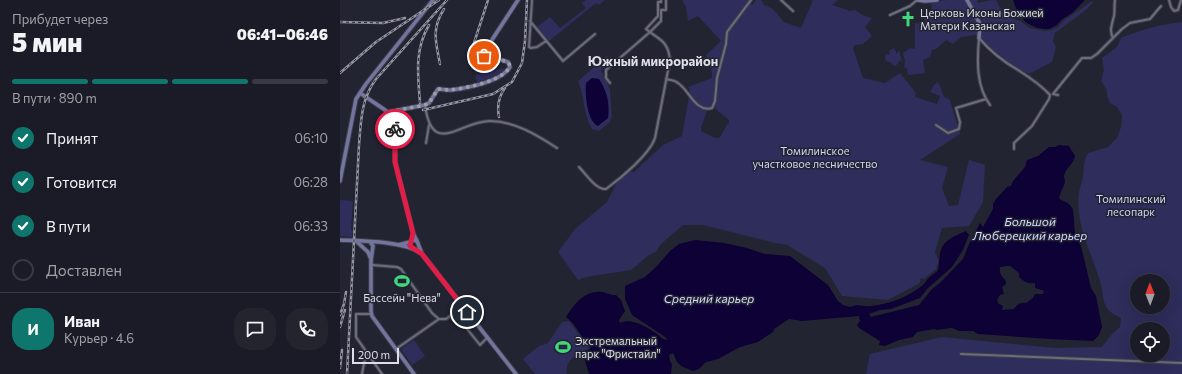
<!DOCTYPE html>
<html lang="ru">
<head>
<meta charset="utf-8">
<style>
  body { margin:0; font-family:Commissioner,sans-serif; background:#23242e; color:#f1f3f6; height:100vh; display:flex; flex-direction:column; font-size:15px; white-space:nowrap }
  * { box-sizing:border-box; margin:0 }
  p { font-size:13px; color:#9fa1a7 }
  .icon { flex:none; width:22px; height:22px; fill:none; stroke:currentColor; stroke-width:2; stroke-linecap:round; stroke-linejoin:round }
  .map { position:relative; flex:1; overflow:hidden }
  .panel { display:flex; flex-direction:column; background:#1a1b26; width:340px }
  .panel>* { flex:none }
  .needle { width:26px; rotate:359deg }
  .fabs { position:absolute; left:790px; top:274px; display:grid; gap:8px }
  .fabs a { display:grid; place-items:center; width:40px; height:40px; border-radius:50%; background:#1a1b26; box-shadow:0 4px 16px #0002,0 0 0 1px #383943; font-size:20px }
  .scale { position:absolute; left:12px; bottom:10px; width:47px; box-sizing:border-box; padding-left:4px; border:2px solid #dddee8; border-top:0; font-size:11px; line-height:14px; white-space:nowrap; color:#dddee8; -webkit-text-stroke:3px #232432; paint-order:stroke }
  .pin { position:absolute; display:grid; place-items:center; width:34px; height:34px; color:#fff; margin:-17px; border:2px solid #fff; border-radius:50%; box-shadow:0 1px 4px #0007 }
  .courier { position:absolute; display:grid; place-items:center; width:40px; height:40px; margin:-20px; border:3px solid #e11d48; border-radius:50%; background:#fff; color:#222; box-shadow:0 1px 5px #0007 }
  .headline em { font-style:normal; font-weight:800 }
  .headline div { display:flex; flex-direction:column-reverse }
  .headline { display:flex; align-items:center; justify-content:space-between; height:68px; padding:0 12px }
  h1 { font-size:26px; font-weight:800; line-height:30px }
  .bar { display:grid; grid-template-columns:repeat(4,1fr); gap:6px 4px; align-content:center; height:48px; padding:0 12px }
  .bar i { height:5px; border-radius:3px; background:#383943 }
  .bar .selected { background:#0f766e }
  .bar p { grid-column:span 4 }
  .line { display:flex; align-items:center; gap:10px; padding:0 12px; border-top:1px solid #383943 }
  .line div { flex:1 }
  .round { display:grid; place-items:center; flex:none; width:42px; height:42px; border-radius:16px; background:#23242e }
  ol { padding:0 12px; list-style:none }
  li { display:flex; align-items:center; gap:12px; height:44px }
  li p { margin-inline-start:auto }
  li .icon { padding:4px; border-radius:50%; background:#0f766e; color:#fff; stroke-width:4 }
  li:last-child { color:#9fa1a7 }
  li i { width:22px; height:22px; border:2px solid #383943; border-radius:50% }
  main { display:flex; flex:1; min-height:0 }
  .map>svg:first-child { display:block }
  .green { fill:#2e2d5b; fill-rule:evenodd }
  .water { fill:#0d0136; fill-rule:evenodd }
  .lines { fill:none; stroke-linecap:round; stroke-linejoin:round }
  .street-casing { stroke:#3f3f4b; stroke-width:4 }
  .secondary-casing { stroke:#3f3f4b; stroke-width:5.5 }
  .street { stroke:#6b6c7c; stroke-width:2 }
  .secondary { stroke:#74759e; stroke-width:3.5 }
  .rail-casing { stroke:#9596a2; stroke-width:2.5 }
  .rail { stroke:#232432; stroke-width:1; stroke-dasharray:3; stroke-linecap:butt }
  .done { stroke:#9c9da8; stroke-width:4; stroke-dasharray:0 7.2 }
  .route { stroke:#e11d48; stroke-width:5 }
  .labels { text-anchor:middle; stroke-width:3; stroke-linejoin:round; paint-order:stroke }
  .poi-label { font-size:11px; fill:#dddee8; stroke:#232432; text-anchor:start }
  .park-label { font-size:11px; fill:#d2d4f9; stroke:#232432 }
  .water-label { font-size:12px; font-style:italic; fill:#d6d9fe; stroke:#232432 }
  .quarter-label { font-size:13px; font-weight:bold; fill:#dddee8; stroke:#232432 }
</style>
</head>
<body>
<main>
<section class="panel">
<div class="headline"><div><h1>5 мин</h1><p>Прибудет через</p></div><em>06:41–06:46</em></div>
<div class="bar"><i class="selected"></i><i class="selected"></i><i class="selected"></i><i></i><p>В пути · 890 m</p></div>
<ol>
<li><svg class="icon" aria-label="check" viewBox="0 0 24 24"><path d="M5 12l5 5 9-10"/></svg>Принят<p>06:10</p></li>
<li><svg class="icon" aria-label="check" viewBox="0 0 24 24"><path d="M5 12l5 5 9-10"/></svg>Готовится<p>06:28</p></li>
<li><svg class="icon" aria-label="check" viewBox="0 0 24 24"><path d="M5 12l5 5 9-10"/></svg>В пути<p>06:33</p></li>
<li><i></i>Доставлен</li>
</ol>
<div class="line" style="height:72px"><b class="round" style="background:#0f766e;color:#fff">И</b><div><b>Иван</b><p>Курьер · 4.6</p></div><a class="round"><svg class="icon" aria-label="chat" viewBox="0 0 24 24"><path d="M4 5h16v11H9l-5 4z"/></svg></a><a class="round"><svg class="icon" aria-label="phone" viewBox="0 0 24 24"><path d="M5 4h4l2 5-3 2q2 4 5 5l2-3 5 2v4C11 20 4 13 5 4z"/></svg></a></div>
</section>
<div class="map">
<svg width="842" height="374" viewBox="0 0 842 374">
  <rect width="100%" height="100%" fill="#232432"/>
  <path class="green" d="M246 0H265L259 5 256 3 208 42 197 27 210 17 220 28 246 8 242 3Z
    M342 0H409L412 5 416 0H421L425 6 426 5 433 9 444 22 461 28 473 0H498L492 5 510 11 515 10 524 16 532 18 525 27 532 36 523 44 515 45 513 48 523 78 545 83 560 73 576 93 575 97 597 104 600 96 590 92 594 85 598 82 601 88 604 97 610 100 620 134 580 160 608 167 602 188 609 206 618 205 629 160 645 165 643 202 629 226 602 228 595 252 599 261 596 269 584 279 582 278 580 279V283L548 300 502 296 485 268 447 245 435 243 363 225H343L320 245 316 252 309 255 291 270 246 277 238 280 218 252 235 229 267 202 278 180 288 171 294 172 323 145 342 136 350 90 348 87 372 78V72L366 55 381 41 358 16 348 21 346 7ZM372 106 389 120V123C384 127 384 133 379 138H375L361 131V128L368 108Z
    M607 0H637L638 3C644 2 649 0 656 0L660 8 671 18 680 21 690 28 705 31 712 30 718 27 723 21 752 1 753 2 747 9 715 33 713 41 716 47 712 62 689 74 671 65 636 35 621 37 613 44 606 40 596 49 592 50 590 57 583 60 585 73 568 75 567 69 564 67 565 61 563 53 570 48 575 49V23L584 24 586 13 592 12 591 2Z
    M842 22V374H526L530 354 602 337 715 348 762 347 772 334 780 327 781 318C758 308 766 297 759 278 750 250 735 223 739 192 740 187 742 182 743 177 744 167 743 163 748 153L768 147 777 138 781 127 782 115 777 107 770 103 767 96V90L761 81 764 70 762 58 777 47 781 38C800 30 821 24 842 22ZM797 281H823V307H797ZM797 329H823V355H797Z
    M554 48 557 54 559 50 562 62 559 60 558 64 554 66 550 62 546 61 545 58 546 54 549 55 550 50Z
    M267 56 272 62 261 70 270 89 272 117 270 122 259 131 252 129C243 115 245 97 238 81Z
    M165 68C158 77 147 79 137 82L135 75 141 74V73Z
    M0 200 13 201 11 230 13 231 12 237 0 236Z
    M229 321 249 348C238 355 225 358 227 374H195L183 359 199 346 208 343 222 322Z
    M74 340 85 356 72 365 61 349Z"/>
  <path class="water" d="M673 0H745L732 13 721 20 717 25 709 29H706L697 28 685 22 681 15 677 11Z
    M252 78 259 79C267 91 270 103 268 118L258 126C247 121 245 95 246 83Z
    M719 145 729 146 735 156C734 164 725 168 724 176 724 178 725 180 725 182 724 187 720 192 719 198L721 200 728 203 733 209 735 234 740 242 751 288 756 296 762 327 759 335 753 341 709 339 638 334 633 331H619L612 328 597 330 594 329 577 332 573 337 559 340 545 346 539 345 540 341 519 328 517 325 520 321 519 316 462 321 449 319 434 329 433 332 418 342 400 347 378 359 366 362 359 369 353 371 341 366 337 362 333 353 329 355 330 361 332 364 331 374H249C247 366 244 361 245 352L251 348C241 338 237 325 226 317 235 303 245 290 263 292 268 293 269 295 276 295L281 300 285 311 279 320 280 323C291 317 307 327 317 334 321 337 323 340 328 340L324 336 292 315 285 299V286L305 277 316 267 330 251 339 244 355 240 384 243 407 248 425 254 450 256 488 285 498 301 503 305 510 307C518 303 524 307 531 306 550 304 568 297 583 285 586 283 587 278 591 276 593 274 596 273 598 270 599 265 599 259 600 254 602 240 615 236 626 231L629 235 623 250 612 267 587 289 580 298 551 309 540 310 529 314 531 317 579 305 592 289 600 283 623 259 629 244 640 223 643 227 653 209V204L656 199 667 187 671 186 673 181 685 167 687 160 698 156 709 147H715ZM667 266H670L679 273V277C685 282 687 284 695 283V288L704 291 703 294H695L693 298 686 303C681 302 677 304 674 309L662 310 663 306 658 303 657 300 660 295 664 294 662 287 666 284V281C661 276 659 273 660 267Z"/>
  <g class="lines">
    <defs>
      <path id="street" d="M192 0 189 47 191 48 197 47 206 41
        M441 0 453 11
        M829 0 831 7 834 11 838 10 841 0
        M550 15 570 6 577 0
        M190 21 223 61 255 34
        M639 38C650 51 664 62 678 70 689 77 701 85 710 95L709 99 692 126 674 143V149
        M639 38C637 61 636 86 650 105
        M773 38C769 31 772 24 774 16 775 11 774 5 775 0
        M326 79C330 80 335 80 338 83 349 90 356 113 372 108L375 101 377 78 386 44 387 32 411 0
        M270 83 266 78V70L310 32 321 21V10H326V0
        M713 94 742 58H751L757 54 782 29 790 23 810 19 821 6
        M713 94 718 95
        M85 105C92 158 120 121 150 121 174 121 197 135 217 148
        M596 125 608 133 619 129 620 122 616 108 646 99
        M86 143 89 125
        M239 167C246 174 256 190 266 189 281 178 309 155 315 138L330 60C328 40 319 40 306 29L318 16V2H321V0
        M32 265 57 267 61 269 92 313 99 319
        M31 314H16V337L42 374
        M56 349 99 319H106L113 314 116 315 140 345 147 338
        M621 354 842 363
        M22 374 26 352"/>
      <path id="secondary" d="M578 0 585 1 597 0
        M627 0 640 24 639 38
        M20 93 48 112 53 119 55 130V162L73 233 77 241
        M48 112 85 105 89 103 98 89C102 89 106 90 111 90 127 88 161 82 170 67L168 62 161 60 147 59 144 56V52L178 0
        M0 181 16 99 26 84 93 0
        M0 240C22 241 63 241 81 253
        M16 241 28 252 31 259
        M30 242 33 246 31 260V311L32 316 74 374
        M58 245 70 242 73 240 77 241 82 254 176 374"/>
    </defs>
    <use href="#street" class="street-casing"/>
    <use href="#secondary" class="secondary-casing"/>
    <use href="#street" class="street"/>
    <use href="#secondary" class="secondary"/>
    <defs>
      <path id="rail" d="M0 22 43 23 65 18
        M133 46 148 0
        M100 64C96 43 91 29 104 9
        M0 73 36 42 99 0
        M80 103C78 76 74 50 89 25
        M83 110 153 94 172 82 182 63 185 41 187 0
        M159 117C157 107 159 96 165 88
        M0 315 4 304 6 292
        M0 327 5 310
        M0 368 2 350
        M7 374 19 145C21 121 21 99 36 79L107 0"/>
    </defs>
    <use href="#rail" class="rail-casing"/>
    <use href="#rail" class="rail"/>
  </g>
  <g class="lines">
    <path class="done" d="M55 129 53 118 48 112 85 105 89 103 98 89C102 89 106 90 111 90 124 88 167 81 170 65 165 58 155 60 147 59L144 56"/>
    <path class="route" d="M55 129V162L73 233 70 246 82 254 127 312"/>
  </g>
  <defs>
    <symbol id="church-bare" viewBox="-9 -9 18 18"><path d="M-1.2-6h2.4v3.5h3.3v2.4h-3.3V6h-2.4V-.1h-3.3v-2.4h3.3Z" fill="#41d77c" stroke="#232432" stroke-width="2.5" paint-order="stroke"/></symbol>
    <symbol id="stadium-bare" viewBox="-9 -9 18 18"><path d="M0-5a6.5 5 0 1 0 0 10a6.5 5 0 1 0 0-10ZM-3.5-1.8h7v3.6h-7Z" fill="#41d77c" stroke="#232432" stroke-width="2.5" paint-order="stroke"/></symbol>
  </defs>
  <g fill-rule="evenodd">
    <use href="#church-bare" x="557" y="8" width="22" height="22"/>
    <use href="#stadium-bare" x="51" y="270" width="22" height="22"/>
    <use href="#stadium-bare" x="212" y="336" width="22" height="22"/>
  </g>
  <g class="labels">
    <g class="poi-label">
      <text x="580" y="17">Церковь Иконы Божией<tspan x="580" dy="13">Матери Казанская</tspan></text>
      <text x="62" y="302" text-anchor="middle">Бассейн "Нева"</text>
      <text x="235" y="345">Экстремальный<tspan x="235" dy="13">парк "Фристайл"</tspan></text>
    </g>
    <g class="park-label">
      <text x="475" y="155">Томилинское<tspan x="475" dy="13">участковое лесничество</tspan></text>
      <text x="791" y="203">Томилинский<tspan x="791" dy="13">лесопарк</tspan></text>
    </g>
    <g class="water-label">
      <text x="690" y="226">Большой<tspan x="690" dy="14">Люберецкий карьер</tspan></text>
      <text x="369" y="303">Средний карьер</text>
    </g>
    <g class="quarter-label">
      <text x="313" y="66">Южный микрорайон</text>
    </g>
  </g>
</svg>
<div class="fabs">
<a><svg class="needle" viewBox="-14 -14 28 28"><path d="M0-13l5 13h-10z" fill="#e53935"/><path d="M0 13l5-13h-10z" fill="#9fa1a7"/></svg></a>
<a><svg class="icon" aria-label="locate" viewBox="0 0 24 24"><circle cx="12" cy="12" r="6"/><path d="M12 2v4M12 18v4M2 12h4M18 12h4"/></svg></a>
</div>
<div class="scale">200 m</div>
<div class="pin" style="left:144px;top:56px;background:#ea580c"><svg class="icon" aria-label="bag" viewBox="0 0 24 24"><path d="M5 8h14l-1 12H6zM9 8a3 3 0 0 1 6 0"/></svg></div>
<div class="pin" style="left:127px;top:312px;background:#1f2937"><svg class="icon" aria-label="home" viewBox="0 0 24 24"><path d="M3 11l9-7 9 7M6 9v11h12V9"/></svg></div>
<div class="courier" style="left:55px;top:129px"><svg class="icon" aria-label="bike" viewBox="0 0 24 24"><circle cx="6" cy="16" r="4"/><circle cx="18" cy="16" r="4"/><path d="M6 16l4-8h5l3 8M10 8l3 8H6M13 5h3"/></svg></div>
</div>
</main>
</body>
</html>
